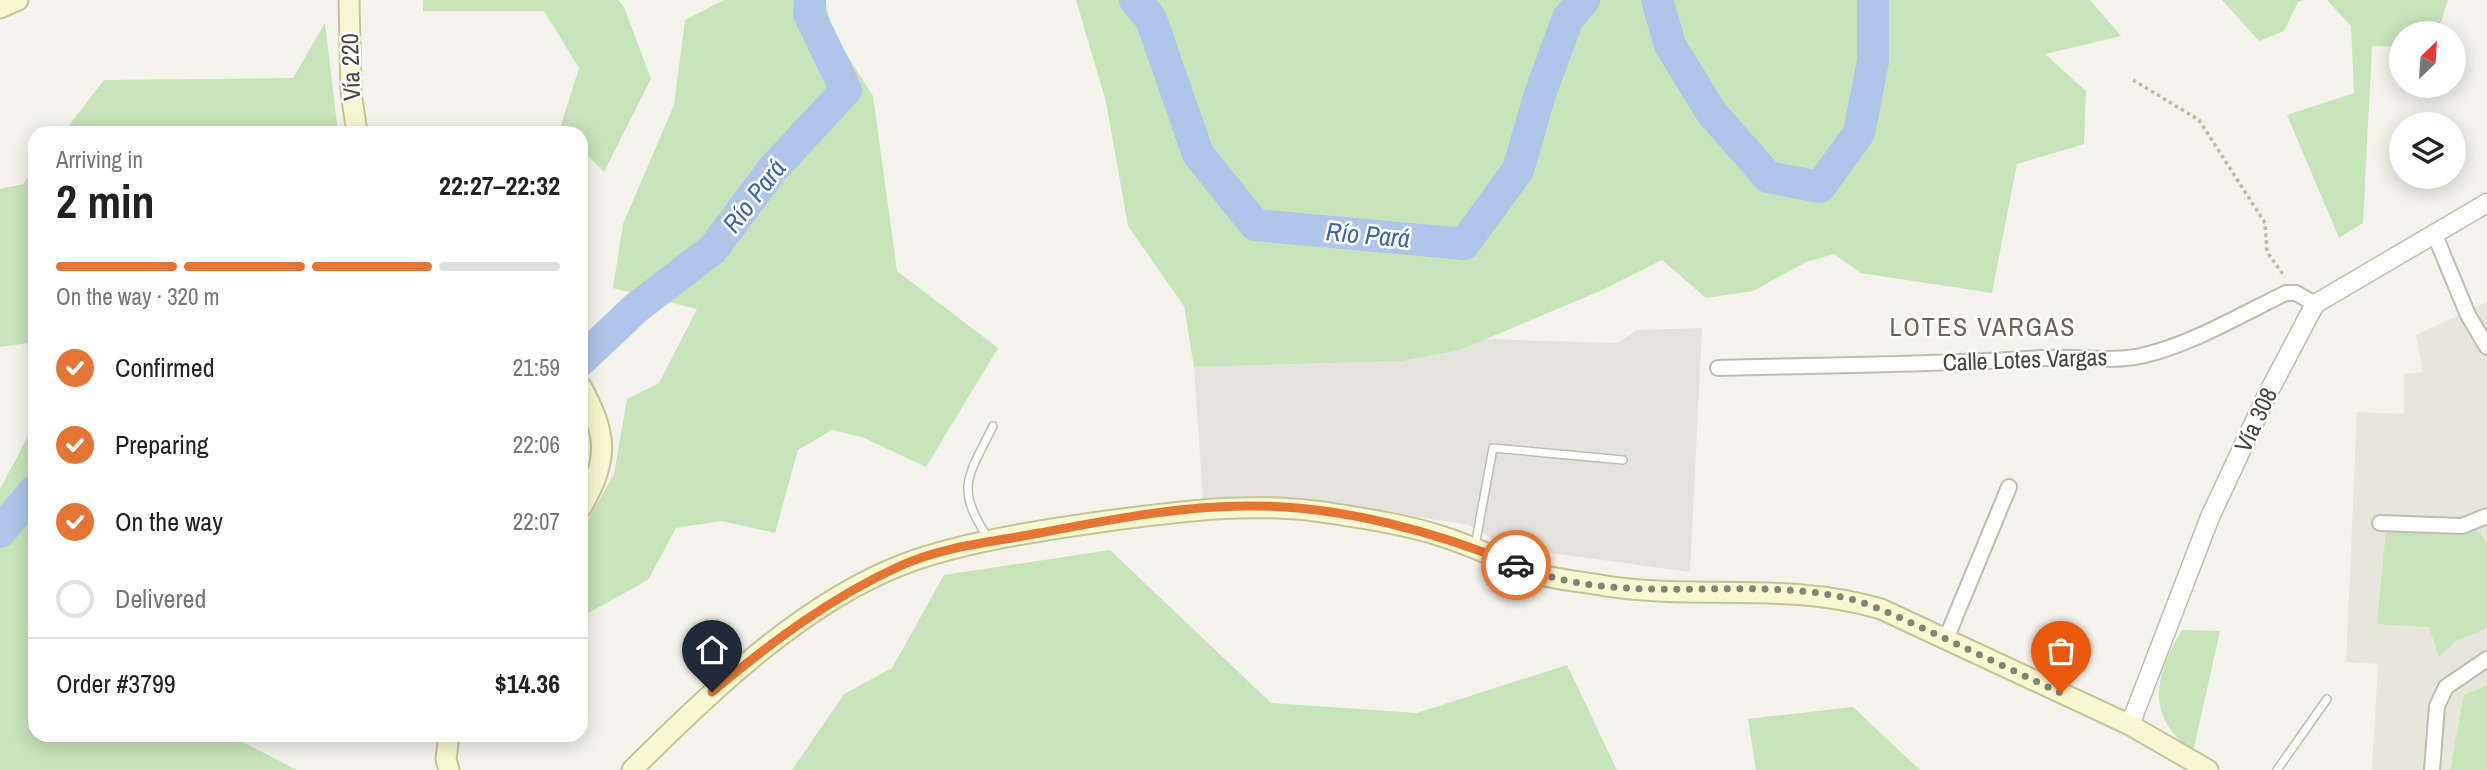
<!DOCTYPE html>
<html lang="en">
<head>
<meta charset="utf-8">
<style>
  body { margin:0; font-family:"Archivo Narrow",sans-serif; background:#f6f6f6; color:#222; height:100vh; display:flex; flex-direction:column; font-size:26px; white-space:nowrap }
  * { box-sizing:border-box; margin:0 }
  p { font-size:23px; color:#767676 }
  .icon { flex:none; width:38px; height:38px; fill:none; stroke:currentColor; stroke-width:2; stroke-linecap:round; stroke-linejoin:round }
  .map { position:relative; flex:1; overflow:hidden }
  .sheet { position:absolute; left:28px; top:126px; width:560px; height:616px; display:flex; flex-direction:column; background:#fff; border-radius:21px; box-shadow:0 4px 18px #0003 }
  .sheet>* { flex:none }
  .needle { width:46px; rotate:25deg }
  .buttons { position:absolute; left:2389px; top:21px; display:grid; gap:14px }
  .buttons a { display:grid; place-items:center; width:77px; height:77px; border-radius:50%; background:#fff; box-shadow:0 4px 18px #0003; font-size:35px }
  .pin { position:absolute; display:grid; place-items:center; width:60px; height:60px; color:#fff; margin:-72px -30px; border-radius:50% 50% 50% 0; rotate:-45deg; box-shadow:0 0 7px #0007 }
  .pin .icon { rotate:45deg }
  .courier { position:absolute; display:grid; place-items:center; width:70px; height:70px; margin:-35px; border:5px solid #e47534; border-radius:50%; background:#fff; color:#222; box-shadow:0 2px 9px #0007 }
  .overview em { font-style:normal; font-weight:700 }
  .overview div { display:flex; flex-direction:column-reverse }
  .overview { display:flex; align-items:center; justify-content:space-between; height:119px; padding:0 28px }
  h1 { font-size:46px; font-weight:700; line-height:52px }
  .bar { display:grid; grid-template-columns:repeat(4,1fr); gap:10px 7px; align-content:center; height:84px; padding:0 28px }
  .bar i { height:9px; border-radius:5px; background:#e0e0e0 }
  .bar .active { background:#e47534 }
  .bar p { grid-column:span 4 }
  .line { display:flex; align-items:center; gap:18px; padding:0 28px; border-top:2px solid #e0e0e0 }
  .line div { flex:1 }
  ol { padding:0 28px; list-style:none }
  li { display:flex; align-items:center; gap:21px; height:77px }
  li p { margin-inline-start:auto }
  li .icon { padding:7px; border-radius:50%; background:#e47534; color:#fff; stroke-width:4 }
  li:last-child { color:#767676 }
  li i { width:38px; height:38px; border:4px solid #e0e0e0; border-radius:50% }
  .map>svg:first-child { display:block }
  .residential { fill:#e8e7db }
  .industrial { fill:#e4e3dd }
  .green { fill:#c8e4ba }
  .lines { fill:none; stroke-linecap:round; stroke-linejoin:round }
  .river { stroke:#b0c5ea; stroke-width:32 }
  .service-casing { stroke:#bfbdaf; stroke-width:10 }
  .minor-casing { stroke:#bfbdaf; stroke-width:18 }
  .tertiary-casing { stroke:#bfbdaf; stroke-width:21 }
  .secondary-casing { stroke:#c6c49a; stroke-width:23 }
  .path { stroke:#bfbca2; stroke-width:3.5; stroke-dasharray:3.5 3.5; stroke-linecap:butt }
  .service { stroke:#fff; stroke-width:7 }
  .minor { stroke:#fff; stroke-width:14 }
  .tertiary { stroke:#fff; stroke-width:18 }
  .secondary { stroke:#f9f9d1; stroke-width:19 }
  .done { stroke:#848378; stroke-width:7; stroke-dasharray:0 12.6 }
  .route { stroke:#e47534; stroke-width:9 }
  .labels { text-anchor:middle; stroke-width:5; stroke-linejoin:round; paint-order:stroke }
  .street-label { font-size:24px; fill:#48463a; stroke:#fff }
  .water-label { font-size:26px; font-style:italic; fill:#3e64aa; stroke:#fff }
  .neighbourhood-label { font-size:26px; letter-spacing:2px; fill:#6a6653; stroke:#fff }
</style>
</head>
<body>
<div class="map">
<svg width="2487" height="770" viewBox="0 0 2487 770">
  <rect width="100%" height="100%" fill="#f4f4ec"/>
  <path class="residential" d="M2487 302V685L2464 695 2450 770H2372L2378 664 2346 662 2357 412 2404 414V374L2423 372 2416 335Z"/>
  <path class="industrial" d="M1702 328 1690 572 1508 547 1469 525 1400 514 1203 499 1194 367 1402 361 1460 350 1486 339 1617 343 1637 330Z"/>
  <path class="green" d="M423 0H618L624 7 651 79 604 172 581 149V133H565L560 128 579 68 544 11H423Z
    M724 0H825L833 33 873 96 897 271 998 348 926 467 862 437 832 430 798 450 775 533 721 521 676 528 648 580 581 617V532L614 474 627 399 659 383 697 309 613 288 623 224 674 105 685 20Z
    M1076 0H2090L2121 36 2045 54 2086 91 2084 144 2017 164 1992 293 1861 273 1834 254 1806 262 1753 291 1706 298 1662 260 1600 291 1460 350 1402 361 1194 367 1184 306 1128 226 1106 102Z
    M2222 0H2304L2298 2 2284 31 2259 41Z
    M2327 0H2448L2437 33H2401V47L2372 46 2363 223 2339 238 2287 115 2354 93 2351 26Z
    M325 23 338 133H63L104 80 293 78Z
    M35 169V342L0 347V189L23 184Z
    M35 423V735H229L297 770H0V489Z
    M2478 531 2487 544V628L2456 641 2439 657 2429 627 2377 624 2386 532Z
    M1110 550 1271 703 1417 713 1567 665 1617 770H792L844 694 892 668 944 575Z
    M2182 630 2220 631 2193 752C2146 716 2153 678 2182 630Z
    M2487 685V770H2450L2464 695Z
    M1853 707 1920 770H1756L1748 719Z"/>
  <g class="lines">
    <path class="river" d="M1135 0 1151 19 1198 154 1255 225 1464 244 1518 170 1540 94 1568 18 1584 0
      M1657 0 1670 45 1711 112 1768 177 1820 187 1859 133 1873 61V0
      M581 360 636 308 713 249 772 170 846 90 809 14 810 0
      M0 532 35 490"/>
    <defs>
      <path id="service" d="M989 539C954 488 968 477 993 426
        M1475 546 1493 448 1623 460
        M2277 770 2327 699"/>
      <path id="minor" d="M2434 233 2468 315 2487 347
        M1718 368C1826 365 1935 365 2043 358 2076 356 2113 363 2145 355 2194 343 2240 315 2286 293H2296L2315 304
        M2380 523 2462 526 2487 516
        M1946 639 2009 487
        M2432 770 2437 706 2446 687 2487 659"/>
      <path id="tertiary" d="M2130 725 2210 517 2267 395 2315 304 2487 203"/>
      <path id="secondary" d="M349 0 351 92 357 133
        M0 8 18 0
        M581 386C607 434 610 459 581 508
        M449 735 446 759 449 770
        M632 770C708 694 802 603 904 564 965 541 1049 529 1114 520 1184 511 1252 502 1322 512 1361 518 1404 524 1441 536 1473 546 1503 561 1535 573 1553 579 1575 581 1594 584 1691 602 1783 580 1881 609L2130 725 2208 770"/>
    </defs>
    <use href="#service" class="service-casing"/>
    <use href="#minor" class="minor-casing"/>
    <use href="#tertiary" class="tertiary-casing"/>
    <use href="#secondary" class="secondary-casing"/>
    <path class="path" d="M2133 80 2199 120 2265 223 2267 252 2285 277"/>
    <use href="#service" class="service"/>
    <use href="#minor" class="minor"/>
    <use href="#tertiary" class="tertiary"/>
    <use href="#secondary" class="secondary"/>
  </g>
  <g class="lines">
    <path class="done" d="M1516 565C1622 609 1735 575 1842 597 1874 604 1902 619 1931 632 1974 652 2018 673 2061 693"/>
    <path class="route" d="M712 692C770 643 830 598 900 566 943 546 994 542 1039 533 1109 520 1183 505 1254 506 1341 506 1437 532 1516 565"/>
  </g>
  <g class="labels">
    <g class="street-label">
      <text transform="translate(351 67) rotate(-92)" y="8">Vía 220</text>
      <text transform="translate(2025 360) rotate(-2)" y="8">Calle Lotes Vargas</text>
      <text transform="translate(2256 420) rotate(-65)" y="8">Vía 308</text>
    </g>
    <g class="water-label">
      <text transform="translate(754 196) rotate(-52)" y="9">Río Pará</text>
      <text transform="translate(1368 235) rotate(5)" y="9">Río Pará</text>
    </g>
    <g class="neighbourhood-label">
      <text x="1983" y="336">LOTES VARGAS</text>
    </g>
  </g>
</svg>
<div class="buttons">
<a><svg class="needle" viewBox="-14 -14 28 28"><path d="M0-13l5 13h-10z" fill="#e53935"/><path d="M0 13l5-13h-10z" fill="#767676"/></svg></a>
<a><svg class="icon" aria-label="layers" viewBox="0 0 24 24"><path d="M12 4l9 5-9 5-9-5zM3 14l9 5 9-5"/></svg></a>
</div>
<div class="pin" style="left:2061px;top:693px;background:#ea580c"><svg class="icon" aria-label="bag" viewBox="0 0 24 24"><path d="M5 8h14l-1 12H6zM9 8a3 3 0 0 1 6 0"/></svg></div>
<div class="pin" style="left:712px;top:692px;background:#1f2937"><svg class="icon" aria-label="home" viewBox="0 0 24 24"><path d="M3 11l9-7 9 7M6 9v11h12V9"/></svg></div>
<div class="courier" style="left:1516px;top:565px"><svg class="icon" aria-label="car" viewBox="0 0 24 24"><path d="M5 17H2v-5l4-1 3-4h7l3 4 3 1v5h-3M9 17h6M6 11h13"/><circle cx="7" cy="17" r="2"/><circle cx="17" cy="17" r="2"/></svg></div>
<section class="sheet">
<div class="overview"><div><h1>2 min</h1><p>Arriving in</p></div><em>22:27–22:32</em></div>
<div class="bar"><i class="active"></i><i class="active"></i><i class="active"></i><i></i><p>On the way · 320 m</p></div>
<ol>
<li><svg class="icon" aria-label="check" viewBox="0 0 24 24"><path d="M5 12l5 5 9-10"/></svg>Confirmed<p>21:59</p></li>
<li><svg class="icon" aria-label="check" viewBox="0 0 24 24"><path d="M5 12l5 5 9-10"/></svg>Preparing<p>22:06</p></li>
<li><svg class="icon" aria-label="check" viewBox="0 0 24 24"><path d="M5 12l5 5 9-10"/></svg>On the way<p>22:07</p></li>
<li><i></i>Delivered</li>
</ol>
<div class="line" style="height:91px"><div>Order #3799</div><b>$14.36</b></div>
</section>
</div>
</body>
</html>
